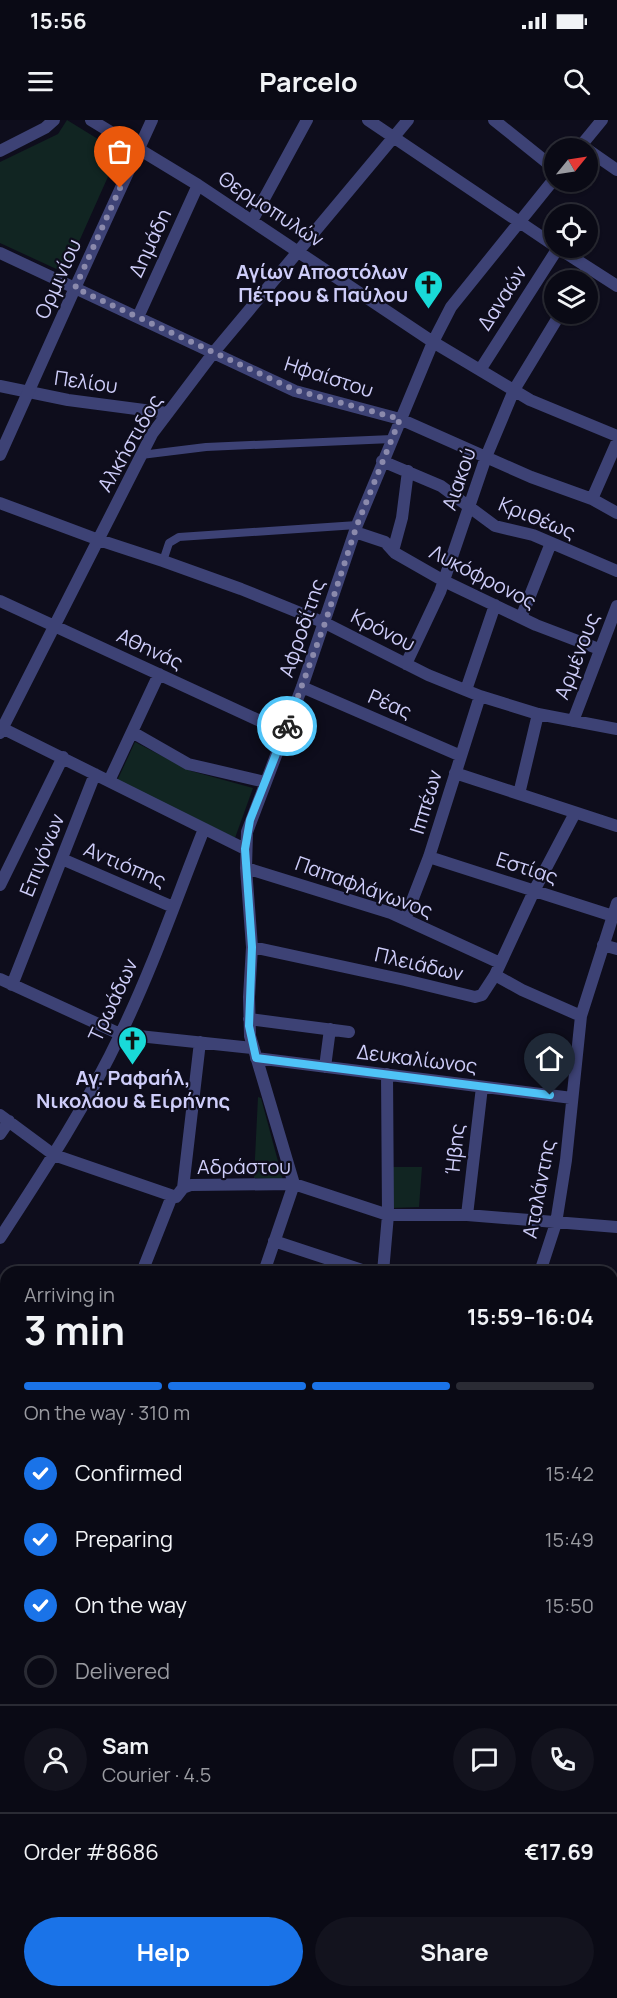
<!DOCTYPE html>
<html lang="en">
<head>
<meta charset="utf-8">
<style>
  body { margin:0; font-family:Manrope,sans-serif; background:#13131e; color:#f1f3f6; height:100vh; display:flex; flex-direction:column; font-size:22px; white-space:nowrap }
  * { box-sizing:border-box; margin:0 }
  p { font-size:20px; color:#999aa0 }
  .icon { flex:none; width:33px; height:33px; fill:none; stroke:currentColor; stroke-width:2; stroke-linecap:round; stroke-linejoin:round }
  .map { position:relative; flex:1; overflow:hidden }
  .side { position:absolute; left:0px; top:1146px; width:618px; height:732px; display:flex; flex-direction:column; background:#0a0a15; border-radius:18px 18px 0 0; box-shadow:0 2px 4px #0004,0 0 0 2px #2a2b34 }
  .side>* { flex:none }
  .needle { width:39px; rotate:60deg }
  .buttons { position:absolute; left:544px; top:18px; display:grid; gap:12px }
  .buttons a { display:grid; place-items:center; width:54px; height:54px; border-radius:50%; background:#0a0a15; box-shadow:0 2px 4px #0004,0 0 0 2px #2a2b34; font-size:30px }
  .pin { position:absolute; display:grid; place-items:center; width:51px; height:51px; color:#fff; margin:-62px -26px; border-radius:50% 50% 50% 0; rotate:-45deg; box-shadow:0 0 6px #0007 }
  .pin .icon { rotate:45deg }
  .courier { position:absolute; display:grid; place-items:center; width:60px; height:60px; margin:-30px; border:4px solid #4fc3f7; border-radius:50%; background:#fff; color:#222; box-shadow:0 2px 8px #0007 }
  .head em { font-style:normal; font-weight:700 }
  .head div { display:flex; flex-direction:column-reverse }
  .head { display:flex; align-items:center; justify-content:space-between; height:102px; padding:0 24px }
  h1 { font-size:39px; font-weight:700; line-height:45px }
  .bar { display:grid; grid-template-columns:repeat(4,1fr); gap:9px 6px; align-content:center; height:72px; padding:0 24px }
  .bar i { height:8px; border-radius:4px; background:#2a2b34 }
  .bar .selected { background:#1a73e8 }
  .bar p { grid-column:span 4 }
  .line { display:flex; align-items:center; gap:15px; padding:0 24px; border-top:2px solid #2a2b34 }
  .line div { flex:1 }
  .round { display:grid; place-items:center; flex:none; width:63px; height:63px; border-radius:32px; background:#13131e }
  ol { padding:0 24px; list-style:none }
  li { display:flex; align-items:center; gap:18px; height:66px }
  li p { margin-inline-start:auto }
  li .icon { padding:6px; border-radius:50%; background:#1a73e8; color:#fff; stroke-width:4 }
  li:last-child { color:#999aa0 }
  li i { width:33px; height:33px; border:3px solid #2a2b34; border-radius:50% }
  .cta { display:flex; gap:12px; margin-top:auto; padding:12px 24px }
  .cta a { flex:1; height:69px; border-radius:36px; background:#1a73e8; color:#fff; font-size:24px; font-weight:700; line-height:69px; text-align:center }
  .cta a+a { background:#13131e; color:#f1f3f6 }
  .status { display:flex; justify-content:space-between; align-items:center; height:42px; padding:0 30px; background:#0a0a15; direction:ltr }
  .status svg { height:16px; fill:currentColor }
  header { display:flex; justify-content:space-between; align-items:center; height:78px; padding:0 24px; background:#0a0a15; font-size:27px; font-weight:700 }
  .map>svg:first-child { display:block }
  .green { fill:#112522 }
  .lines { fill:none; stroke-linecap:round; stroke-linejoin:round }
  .path { stroke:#3aa18f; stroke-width:2; stroke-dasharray:3 4.5; stroke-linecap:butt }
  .service { stroke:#3d4275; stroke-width:8 }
  .minor { stroke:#3d4275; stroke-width:12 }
  .tertiary { stroke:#3d4275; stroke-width:12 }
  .done { stroke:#8b8aac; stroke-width:6; stroke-dasharray:0 10.8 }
  .route { stroke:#4fc3f7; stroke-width:8 }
  .labels { text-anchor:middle; stroke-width:4.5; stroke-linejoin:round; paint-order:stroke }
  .street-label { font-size:20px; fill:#cecdf9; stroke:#0e0d1c }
  .poi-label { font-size:20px; font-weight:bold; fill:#cecdf9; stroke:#0e0d1c; text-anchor:end }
</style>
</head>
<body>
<div class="status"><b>15:56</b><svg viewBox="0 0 49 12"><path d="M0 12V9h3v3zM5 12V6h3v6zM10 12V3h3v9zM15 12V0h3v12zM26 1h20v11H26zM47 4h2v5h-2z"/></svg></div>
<header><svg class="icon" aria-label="menu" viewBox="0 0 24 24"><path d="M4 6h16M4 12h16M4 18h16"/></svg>Parcelo<svg class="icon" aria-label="search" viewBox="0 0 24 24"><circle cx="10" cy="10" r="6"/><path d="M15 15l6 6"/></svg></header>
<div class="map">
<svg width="617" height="1878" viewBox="0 0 617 1878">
  <rect width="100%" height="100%" fill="#0e0d1c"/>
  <path class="green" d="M67 0 119 32 65 153 0 123V42L58 14Z
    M135 622 191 651 253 668 235 718 117 661Z
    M258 977 261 978 283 1060 254 1058Z
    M393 1047H422L419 1087 392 1088Z
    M0 1689 6 1691V1872H355L367 1878H0Z"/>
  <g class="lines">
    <path class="path" d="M0 1790 6 1793
      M199 1872 215 1878"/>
    <path class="service" d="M141 335 206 327 392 319
      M163 441 169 423 179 417 357 405"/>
    <path class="minor" d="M91 0 198 65 433 222 530 280 617 316
      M368 0 555 126
      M494 0 555 49
      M579 28 602 0
      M588 30 617 50
      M0 31 45 8 54 0
      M252 101 307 0
      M558 128 617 166
      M0 133 295 271 400 299 531 357 592 379 617 393
      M581 160 588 148
      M138 197 198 65
      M480 250 558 128
      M0 266 68 280 167 293
      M382 341 441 366 495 406 533 415 617 451
      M592 379 617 322
      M0 383 99 420 163 441 241 469 325 503 428 555 480 576 538 594 617 609
      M355 412 385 422 395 433 444 461 536 505 599 529
      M393 431 402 398 408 351
      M0 481 284 612
      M521 498 551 423
      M406 544 440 472 486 337 514 270 560 194
      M302 567 461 636
      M466 570 495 485
      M573 601 617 486
      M0 607 245 729
      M132 612 188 644 265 662
      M0 613 152 314 214 232 408 0
      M455 653 617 706
      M109 661 159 554
      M519 674 538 594
      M429 737 613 796
      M62 739 173 787
      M246 748 391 793 500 843
      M0 765 63 637
      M405 799 429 737 480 576
      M603 825 617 829
      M252 827 405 860 475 877 482 875 495 855 534 771 575 693
      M495 855 522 870 581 896
      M0 859 120 914 252 928
      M12 865 95 654
      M249 899 349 912
      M256 938 572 978
      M325 947 330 909
      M0 995 54 1035 176 1077 183 1068 191 1065 294 1064 388 1095H467L617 1107
      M0 1014 9 1001
      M183 1068 200 922
      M467 1095 482 967
      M0 1118C43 1052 87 985 121 913 153 847 177 777 204 709
      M274 1121 368 1152
      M142 1152 172 1076
      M264 1152 294 1064 250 916 249 877 252 827 246 748 247 712 302 567 357 405 433 222 451 187 555 58
      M383 1152 388 1095 387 954
      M540 1152 556 1103 566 1040 581 896 617 783
      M612 1245 617 1237
      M0 1297 6 1300
      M0 1362 6 1357
      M0 1408 6 1414
      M612 1423 617 1425
      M0 1461 6 1451
      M612 1578H617
      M0 1641 6 1644
      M612 1779 614 1785 612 1795
      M455 1872 460 1878
      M497 1878 505 1872
      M599 1878 600 1872"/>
    <path class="tertiary" d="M0 335 75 168 152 0
      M0 1188 6 1187
      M612 1289 617 1291"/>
  </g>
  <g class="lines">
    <path class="done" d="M120 68 75 168 295 270 400 299 357 405 325 503 287 606"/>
    <path class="route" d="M287 606 250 700 245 729 252 827 249 906 256 938 550 975"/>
  </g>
  <defs>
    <symbol id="church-pin" viewBox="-11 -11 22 30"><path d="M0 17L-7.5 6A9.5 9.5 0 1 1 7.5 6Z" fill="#19dad8" stroke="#0e0d1c"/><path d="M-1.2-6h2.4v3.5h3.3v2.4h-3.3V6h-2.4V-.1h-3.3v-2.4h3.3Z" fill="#111"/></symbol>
  </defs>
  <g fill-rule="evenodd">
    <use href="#church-pin" x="412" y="148" width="33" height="45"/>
    <use href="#church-pin" x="116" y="904" width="33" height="45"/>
  </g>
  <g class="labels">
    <g class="street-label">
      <text transform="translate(271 89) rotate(33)" y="7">Θερμοπυλών</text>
      <text transform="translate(150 123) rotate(-65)" y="7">Δημάδη</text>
      <text transform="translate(58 159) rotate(-66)" y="7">Ορμινίου</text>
      <text transform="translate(502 178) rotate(-57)" y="7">Δαναών</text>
      <text transform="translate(329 257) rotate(18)" y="7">Ηφαίστου</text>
      <text transform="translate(86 262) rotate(8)" y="7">Πελίου</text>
      <text transform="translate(130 323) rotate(-60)" y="7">Αλκήστιδος</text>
      <text transform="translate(459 359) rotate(-71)" y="7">Αιακού</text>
      <text transform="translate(537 398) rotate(22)" y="7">Κριθέως</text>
      <text transform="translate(483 457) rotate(27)" y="7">Λυκόφρoνος</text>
      <text transform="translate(302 508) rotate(-71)" y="7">Αφροδίτης</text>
      <text transform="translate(383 510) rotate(27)" y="7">Κρόνου</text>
      <text transform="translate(150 529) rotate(25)" y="7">Αθηνάς</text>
      <text transform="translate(577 536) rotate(-69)" y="7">Αρμένους</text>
      <text transform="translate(390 584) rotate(23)" y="7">Ρέας</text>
      <text transform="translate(426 682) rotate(-73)" y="7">Ιππέων</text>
      <text transform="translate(42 735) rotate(-68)" y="7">Επιγόνων</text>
      <text transform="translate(125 745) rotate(23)" y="7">Αντιόπης</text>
      <text transform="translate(527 748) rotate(18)" y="7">Εστίας</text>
      <text transform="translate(364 767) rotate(20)" y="7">Παπαφλάγωνος</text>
      <text transform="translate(419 844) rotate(13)" y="7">Πλειάδων</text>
      <text transform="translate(113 880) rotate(-65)" y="7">Τρωάδων</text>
      <text transform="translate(417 939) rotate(7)" y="7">Δευκαλίωνος</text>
      <text transform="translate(455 1029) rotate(-84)" y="7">Ήβης</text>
      <text x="244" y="1054">Αδράστου</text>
      <text transform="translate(539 1069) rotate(-79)" y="7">Αταλάντης</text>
    </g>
    <g class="poi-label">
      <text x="408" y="159">Αγίων Αποστόλων<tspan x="408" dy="23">Πέτρου &amp; Παύλου</tspan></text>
      <text x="133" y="965" text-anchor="middle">Αγ. Ραφαήλ,<tspan x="133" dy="23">Νικολάου &amp; Ειρήνης</tspan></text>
    </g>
  </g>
</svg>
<div class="buttons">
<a><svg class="needle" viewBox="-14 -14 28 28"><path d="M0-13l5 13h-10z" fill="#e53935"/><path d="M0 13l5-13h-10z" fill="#999aa0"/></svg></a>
<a><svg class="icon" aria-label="locate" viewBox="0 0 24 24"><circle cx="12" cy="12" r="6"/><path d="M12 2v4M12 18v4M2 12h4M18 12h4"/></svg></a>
<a><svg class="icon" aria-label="layers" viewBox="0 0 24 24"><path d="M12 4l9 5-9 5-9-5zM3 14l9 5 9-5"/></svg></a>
</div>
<div class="pin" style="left:120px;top:68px;background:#ea580c"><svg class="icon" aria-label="bag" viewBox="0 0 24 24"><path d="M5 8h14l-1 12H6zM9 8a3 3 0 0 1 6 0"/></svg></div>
<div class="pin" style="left:550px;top:975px;background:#1f2937"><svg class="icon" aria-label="home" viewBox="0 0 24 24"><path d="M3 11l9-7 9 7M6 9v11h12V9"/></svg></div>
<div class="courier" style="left:287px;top:606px"><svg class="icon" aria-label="bike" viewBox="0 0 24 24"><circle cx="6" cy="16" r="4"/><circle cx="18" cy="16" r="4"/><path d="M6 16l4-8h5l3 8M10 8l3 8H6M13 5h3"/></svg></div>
<section class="side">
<div class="head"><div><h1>3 min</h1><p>Arriving in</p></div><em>15:59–16:04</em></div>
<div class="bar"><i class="selected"></i><i class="selected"></i><i class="selected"></i><i></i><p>On the way · 310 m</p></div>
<ol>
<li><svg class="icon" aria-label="check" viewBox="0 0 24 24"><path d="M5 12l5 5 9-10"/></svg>Confirmed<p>15:42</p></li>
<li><svg class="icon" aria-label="check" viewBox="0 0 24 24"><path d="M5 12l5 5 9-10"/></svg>Preparing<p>15:49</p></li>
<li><svg class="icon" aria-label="check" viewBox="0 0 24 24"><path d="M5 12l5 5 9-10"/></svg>On the way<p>15:50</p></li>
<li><i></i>Delivered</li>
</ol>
<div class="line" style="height:108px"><a class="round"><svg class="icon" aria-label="person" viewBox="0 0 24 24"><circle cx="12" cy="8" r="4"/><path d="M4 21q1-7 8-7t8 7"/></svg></a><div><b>Sam</b><p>Courier · 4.5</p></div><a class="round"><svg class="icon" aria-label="chat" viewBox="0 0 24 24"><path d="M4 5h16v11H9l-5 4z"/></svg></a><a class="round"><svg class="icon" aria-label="phone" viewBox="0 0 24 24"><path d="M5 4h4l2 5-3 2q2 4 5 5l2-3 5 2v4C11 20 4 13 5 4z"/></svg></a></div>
<div class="line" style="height:78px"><div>Order #8686</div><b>€17.69</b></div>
<div class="cta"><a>Help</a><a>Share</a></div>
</section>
</div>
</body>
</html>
